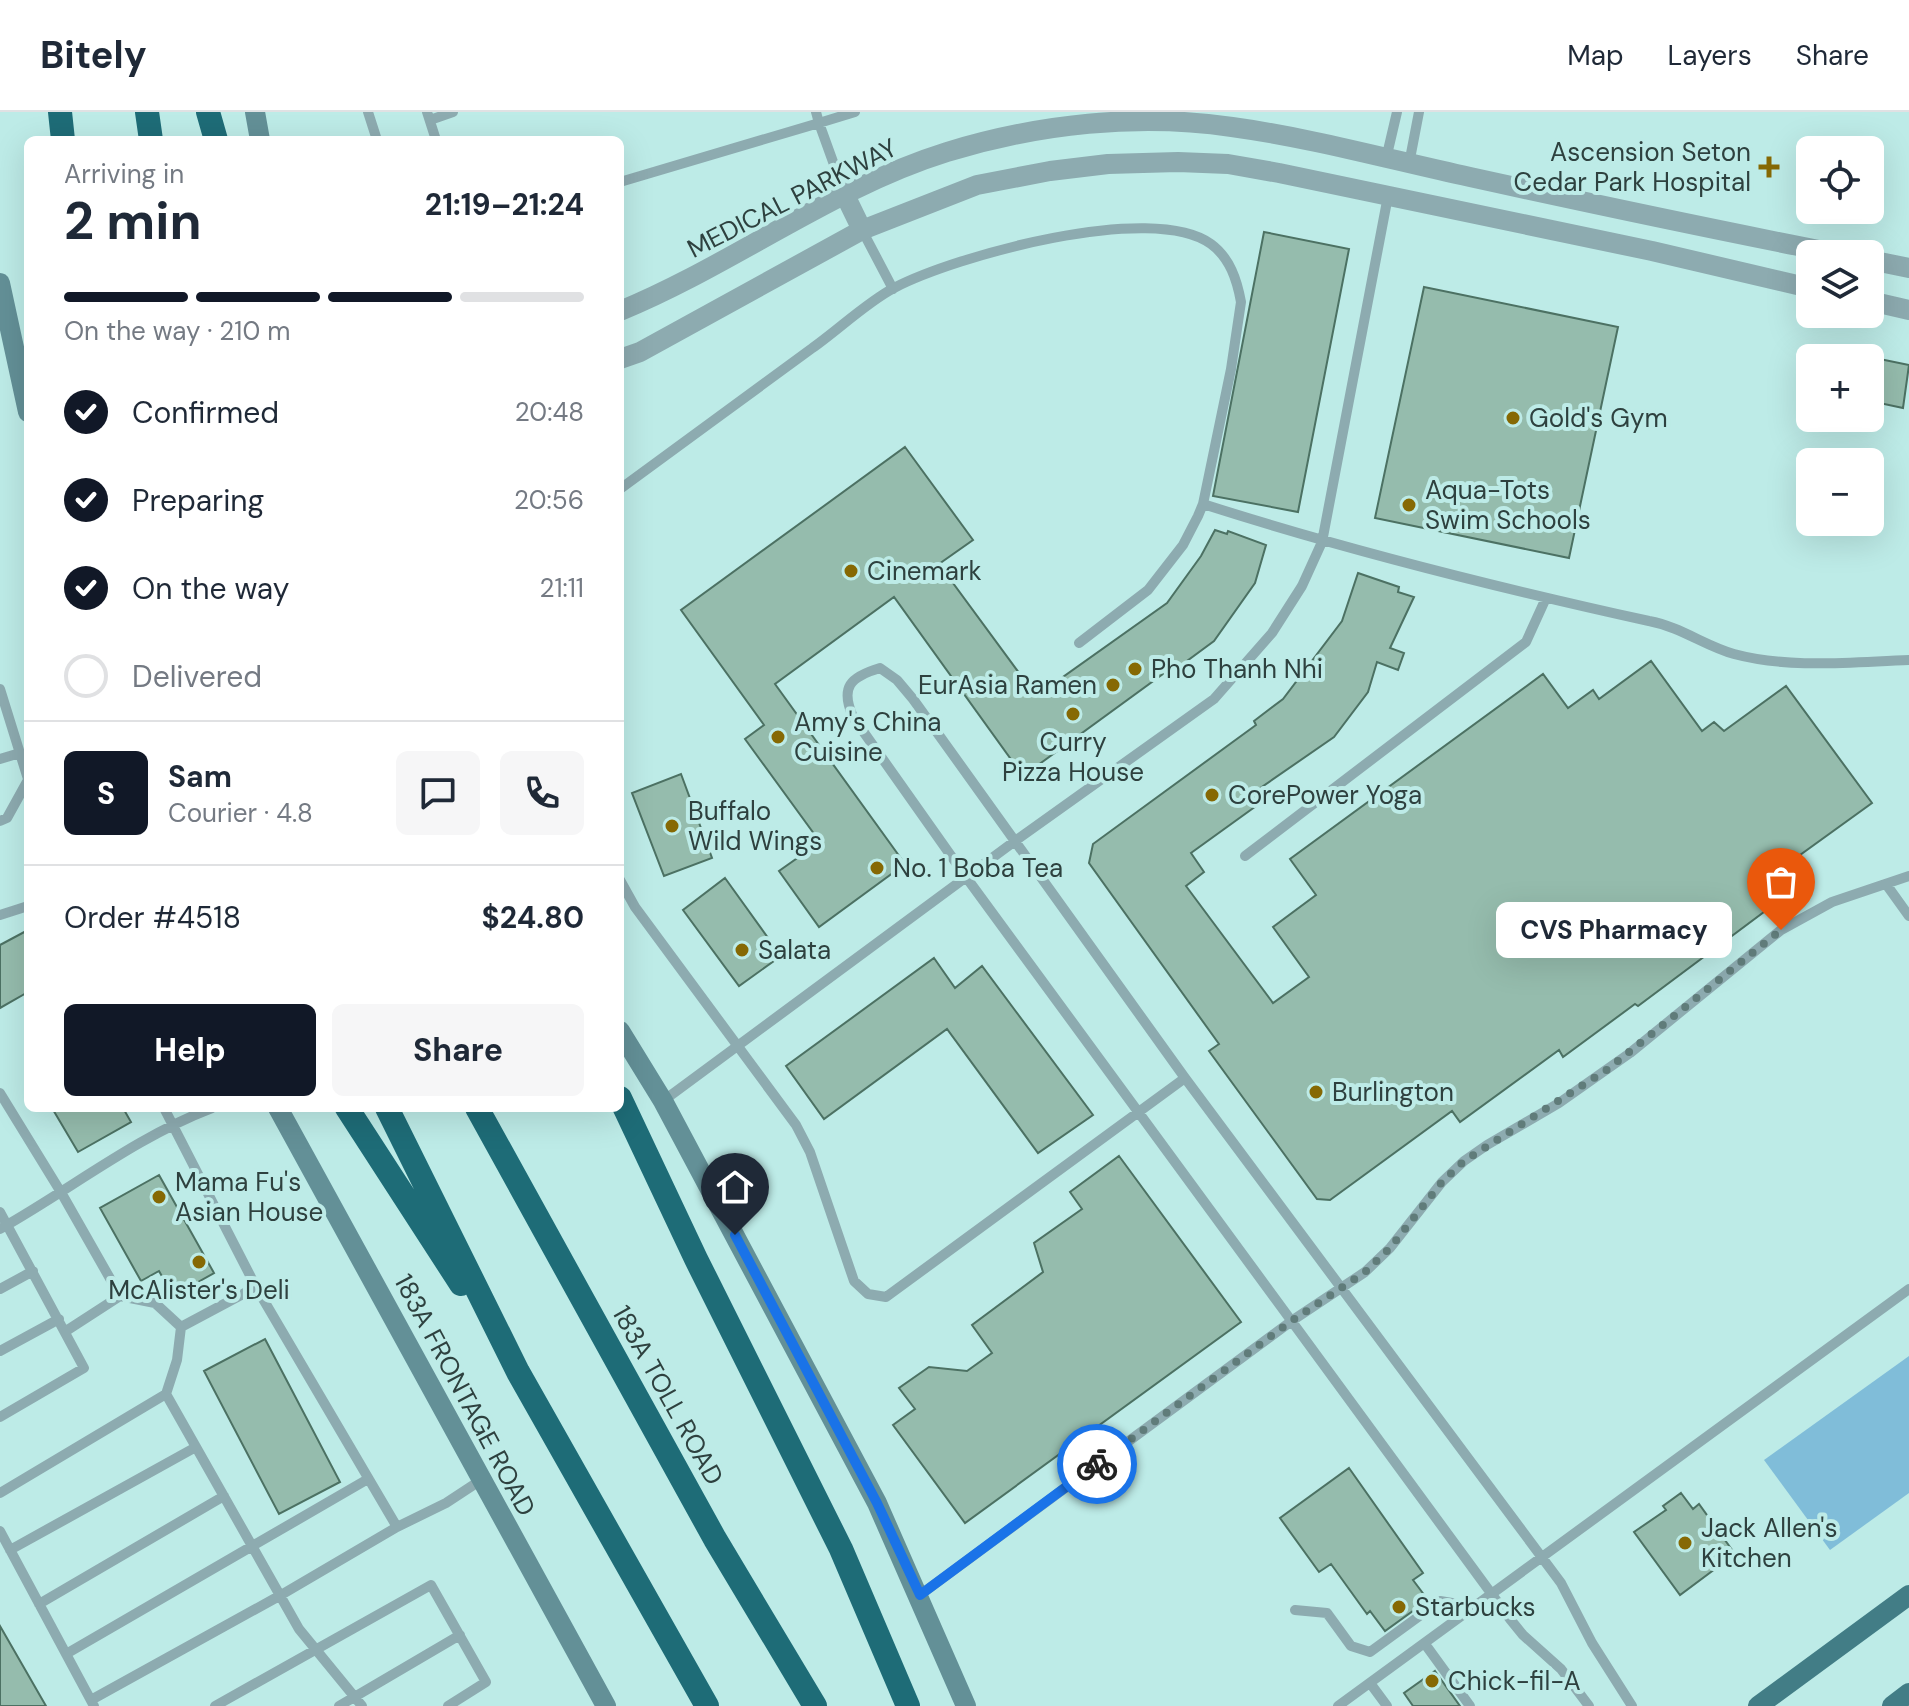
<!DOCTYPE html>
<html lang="en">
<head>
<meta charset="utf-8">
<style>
  body { margin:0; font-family:"DM Sans",sans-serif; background:#f6f6f7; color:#1f2937; height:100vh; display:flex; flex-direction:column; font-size:30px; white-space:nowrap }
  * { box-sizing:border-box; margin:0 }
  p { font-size:26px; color:#747a83 }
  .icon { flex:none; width:44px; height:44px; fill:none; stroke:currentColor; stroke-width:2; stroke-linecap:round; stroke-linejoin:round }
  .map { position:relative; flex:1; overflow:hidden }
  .panel { position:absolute; left:24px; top:24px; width:600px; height:976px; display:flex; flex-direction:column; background:#fff; border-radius:12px; box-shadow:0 8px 32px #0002 }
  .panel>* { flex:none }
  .fabs { position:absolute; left:1796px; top:24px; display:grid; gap:16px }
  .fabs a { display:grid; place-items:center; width:88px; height:88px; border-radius:12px; background:#fff; box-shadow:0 8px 32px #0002; font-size:40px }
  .pin { position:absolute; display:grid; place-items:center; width:68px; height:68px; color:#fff; margin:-82px -34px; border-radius:50% 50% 50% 0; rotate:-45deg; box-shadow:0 0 8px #0007 }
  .pin .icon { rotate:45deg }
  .courier { position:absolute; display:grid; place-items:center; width:80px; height:80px; margin:-40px; border:6px solid #1a73e8; border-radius:50%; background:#fff; color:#222; box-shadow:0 2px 10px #0007 }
  .bubble { position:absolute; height:56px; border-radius:12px; background:#fff; box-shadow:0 8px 32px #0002; font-size:26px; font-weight:700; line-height:56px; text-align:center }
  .overview em { font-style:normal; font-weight:700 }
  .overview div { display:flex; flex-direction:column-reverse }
  .overview { display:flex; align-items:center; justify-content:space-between; height:136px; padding:0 40px }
  h1 { font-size:52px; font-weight:700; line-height:60px }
  .bar { display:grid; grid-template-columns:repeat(4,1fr); gap:12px 8px; align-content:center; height:96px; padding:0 40px }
  .bar i { height:10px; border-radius:6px; background:#e0e1e3 }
  .bar .on { background:#111827 }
  .bar p { grid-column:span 4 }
  .line { display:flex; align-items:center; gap:20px; padding:0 40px; border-top:2px solid #e0e1e3 }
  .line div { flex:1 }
  .round { display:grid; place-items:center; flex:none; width:84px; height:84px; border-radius:12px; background:#f6f6f7 }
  ol { padding:0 40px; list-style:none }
  li { display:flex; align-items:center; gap:24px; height:88px }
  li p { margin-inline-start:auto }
  li .icon { padding:8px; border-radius:50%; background:#111827; color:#fff; stroke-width:4 }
  li:last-child { color:#747a83 }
  li i { width:44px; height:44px; border:4px solid #e0e1e3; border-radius:50% }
  .action { display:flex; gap:16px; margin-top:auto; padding:16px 40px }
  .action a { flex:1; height:92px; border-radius:12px; background:#111827; color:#fff; font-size:32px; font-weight:700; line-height:92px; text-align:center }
  .action a+a { background:#f6f6f7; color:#1f2937 }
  header { display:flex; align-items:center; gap:48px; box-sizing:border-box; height:112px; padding:0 40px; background:#fff; border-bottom:2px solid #e0e1e3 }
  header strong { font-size:38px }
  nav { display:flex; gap:44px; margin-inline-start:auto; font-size:28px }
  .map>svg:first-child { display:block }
  .water { fill:#80bdd9 }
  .building { fill:#95bcad; stroke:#4c7163; stroke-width:2 }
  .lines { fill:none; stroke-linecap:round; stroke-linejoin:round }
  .service { stroke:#8dabb0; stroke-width:10 }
  .tertiary { stroke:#8dabb0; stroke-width:20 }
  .secondary { stroke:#639097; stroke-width:20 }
  .primary { stroke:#427d86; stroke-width:20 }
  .motorway { stroke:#1e6c77; stroke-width:24 }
  .done { stroke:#607c7a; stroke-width:8; stroke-dasharray:0 14.4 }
  .route { stroke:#1a73e8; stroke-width:10 }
  .poi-dot { fill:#866904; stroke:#bdebe7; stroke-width:3 }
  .labels { text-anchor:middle; stroke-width:8; stroke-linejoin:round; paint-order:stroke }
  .poi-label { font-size:26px; fill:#2e413f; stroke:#bdebe7; text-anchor:start }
  .street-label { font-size:26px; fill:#2e413f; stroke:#bdebe7 }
</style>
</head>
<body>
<header>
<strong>Bitely</strong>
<nav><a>Map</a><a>Layers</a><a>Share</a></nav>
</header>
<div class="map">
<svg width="1909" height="1594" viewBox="0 0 1909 1594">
  <rect width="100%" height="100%" fill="#bdebe7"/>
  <path class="water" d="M1909 1244V1381L1830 1438 1764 1348Z"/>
  <path class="building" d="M1264 120 1349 137 1298 400 1213 384Z
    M1424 175 1618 215 1569 446 1375 406Z
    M1870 245 1909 253 1903 296 1870 289Z
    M905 335 973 428 939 452 1036 584 1167 491 1201 444 1215 418 1227 422 1228 419 1266 433 1255 471 1214 529 1176 557 1174 554 1023 664 894 485 775 572 905 752 819 815 779 759 820 730 745 627 764 613 681 498Z
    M1358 461 1399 475 1398 480 1414 485 1390 536 1404 541 1398 558 1377 550 1368 580 1334 625 1256 679 1263 689 1191 741 1204 760 1186 774 1273 891 1309 865 1273 815 1316 783 1290 747 1543 562 1568 596 1593 578 1599 587 1651 549 1702 619 1714 610 1724 619 1786 574 1872 691 1789 751 1804 770 1638 894 1635 892 1563 945 1559 938 1460 1010 1452 999 1330 1088 1317 1087 1209 939 1219 932 1089 751 1093 732 1256 613 1254 609 1283 587 1342 509Z
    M681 662 712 746 664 764 632 681Z
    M725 766 781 844 739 874 683 798Z
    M28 818V880L0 896V833Z
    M934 846 955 876 982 854 1093 1003 1038 1041 947 917 824 1007 786 954Z
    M52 996H123L131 1010 78 1040Z
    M1119 1044 1241 1210 965 1411 893 1313 915 1297 899 1276 929 1255 967 1259 992 1241 972 1213 1043 1160 1034 1131 1082 1097 1070 1080Z
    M159 1063 214 1161 173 1184 159 1159 141 1169 100 1096Z
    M265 1227 340 1370 279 1402 204 1259Z
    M1349 1356 1423 1461 1413 1468 1428 1488 1385 1519 1370 1499 1367 1502 1331 1452 1319 1460 1280 1406Z
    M1681 1381 1693 1397 1699 1392 1735 1442 1680 1483 1634 1420 1666 1398 1663 1394Z
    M0 1514 46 1594H0Z
    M1435 1559 1460 1594H1413L1404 1581Z"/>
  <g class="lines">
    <path class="service" d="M368 0 377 28
      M427 0 436 28
      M816 0 819 11 855 0
      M430 8 453 0
      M1386 47 1397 0
      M1409 52 1419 0
      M620 70 819 11 845 83
      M862 118 893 177
      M620 377C684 330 747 284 811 237 837 219 867 190 894 176 955 144 1152 89 1211 132 1230 146 1237 168 1241 190L1231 257 1203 392 1198 404 1183 433 1148 478 1079 531
      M1203 392C1350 439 1499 476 1649 509 1681 515 1705 534 1734 542 1790 557 1851 550 1909 548
      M0 577 28 667
      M0 647 20 641
      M0 709 7 706 28 668
      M1245 744 1526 530 1546 486
      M620 768 635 795 796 1013 810 1040 854 1169 868 1182 886 1185 1185 966
      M1886 772 1909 804
      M0 803 28 794
      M0 981 62 1082 120 1184 155 1191 181 1215 177 1248 166 1282 299 1517 362 1594
      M663 989 1015 729 1214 587 1272 521 1302 474 1322 430 1388 84
      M164 996 256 1175 397 1415 446 1391 481 1368
      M0 1100 84 1256 0 1305
      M0 1117C71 1077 136 1025 212 996
      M0 1177 33 1159
      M181 1215 256 1175
      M66 1219 120 1184
      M0 1239 59 1207
      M0 1381 166 1282
      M0 1419 94 1594
      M10 1438 196 1335
      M920 1483 1293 1208 1365 1160 1390 1136 1442 1070 1464 1049 1487 1033 1559 991 1630 941 1781 818 1832 790 1909 764
      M39 1492 224 1384
      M1295 1498 1327 1501 1351 1534 1370 1540 1440 1489 1452 1491 1463 1503
      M1425 1532 1470 1594
      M66 1542 368 1367
      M1370 1571 1387 1594
      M91 1588 281 1483 397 1415
      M215 1594 431 1473 486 1570 448 1594
      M339 1594 460 1523
      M1338 1594 1909 1177
      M1589 1594 1561 1557 1523 1523 1510 1507 966 765 853 605C840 575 850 565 880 556L897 568 913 587 1185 966 1561 1471 1592 1531 1632 1594"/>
    <path class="tertiary" d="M845 83 862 118
      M1870 148 1909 156
      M1870 189 1909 198
      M620 199C732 153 831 76 947 40 1038 12 1138 1 1232 15 1312 26 1391 48 1470 65 1593 92 1716 118 1839 142
      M620 247 640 240 862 118 977 73 1050 59 1108 52 1178 50 1228 52 1279 61 1652 139 1810 176"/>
    <path class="secondary" d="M255 0 260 28
      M0 171 28 300
      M620 919 663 989 877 1391 966 1594
      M278 996 606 1594"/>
    <path class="primary" d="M1758 1594 1909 1483
      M1892 1594 1909 1581"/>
    <path class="motorway" d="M60 0 63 28
      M147 0 151 28
      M208 0 216 28
      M620 986 696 1147 841 1437 908 1594
      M347 996 461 1172
      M387 996 518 1260 707 1594
      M477 996 715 1427 815 1594"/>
  </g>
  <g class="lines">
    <path class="done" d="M1097 1352 1293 1208 1365 1160 1390 1136 1442 1070 1464 1049 1608 957 1781 818"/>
    <path class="route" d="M735 1123 877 1391 920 1483 1097 1352"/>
  </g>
  <g class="poi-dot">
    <path d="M1765 43h8v8h8v8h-8v8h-8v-8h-8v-8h8z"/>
    <circle cx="1513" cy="306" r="8"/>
    <circle cx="1409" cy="393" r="8"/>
    <circle cx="851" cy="459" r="8"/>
    <circle cx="1135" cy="557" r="8"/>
    <circle cx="1113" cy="573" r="8"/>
    <circle cx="1073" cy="602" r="8"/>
    <circle cx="778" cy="625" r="8"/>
    <circle cx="1212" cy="683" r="8"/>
    <circle cx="672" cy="714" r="8"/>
    <circle cx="877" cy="756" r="8"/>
    <circle cx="742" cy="838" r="8"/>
    <circle cx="1316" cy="980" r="8"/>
    <circle cx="159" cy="1085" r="8"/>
    <circle cx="199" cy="1150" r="8"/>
    <circle cx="1685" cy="1431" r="8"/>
    <circle cx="1399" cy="1495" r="8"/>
    <circle cx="1432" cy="1569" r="8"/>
  </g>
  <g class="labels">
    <g class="poi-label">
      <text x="1751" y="49" text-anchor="end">Ascension Seton<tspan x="1751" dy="30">Cedar Park Hospital</tspan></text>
      <text x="1529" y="315">Gold's Gym</text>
      <text x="1425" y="387">Aqua-Tots<tspan x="1425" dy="30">Swim Schools</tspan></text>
      <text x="867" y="468">Cinemark</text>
      <text x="1151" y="566">Pho Thanh Nhi</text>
      <text x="1097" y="582" text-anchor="end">EurAsia Ramen</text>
      <text x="794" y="619">Amy's China<tspan x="794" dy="30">Cuisine</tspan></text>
      <text x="1073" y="639" text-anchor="middle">Curry<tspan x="1073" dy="30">Pizza House</tspan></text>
      <text x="1228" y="692">CorePower Yoga</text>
      <text x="688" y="708">Buffalo<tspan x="688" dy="30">Wild Wings</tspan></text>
      <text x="893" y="765">No. 1 Boba Tea</text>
      <text x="758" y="847">Salata</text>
      <text x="1332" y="989">Burlington</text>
      <text x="175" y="1079">Mama Fu's<tspan x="175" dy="30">Asian House</tspan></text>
      <text x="199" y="1187" text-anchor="middle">McAlister's Deli</text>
      <text x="1701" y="1425">Jack Allen's<tspan x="1701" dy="30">Kitchen</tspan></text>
      <text x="1415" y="1504">Starbucks</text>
      <text x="1448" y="1578">Chick-fil-A</text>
    </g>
    <g class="street-label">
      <text transform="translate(792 86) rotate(-27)" y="9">MEDICAL PARKWAY</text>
      <text transform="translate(465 1283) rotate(62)" y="9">183A FRONTAGE ROAD</text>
      <text transform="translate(668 1283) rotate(61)" y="9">183A TOLL ROAD</text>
    </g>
  </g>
</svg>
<div class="fabs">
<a><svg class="icon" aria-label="locate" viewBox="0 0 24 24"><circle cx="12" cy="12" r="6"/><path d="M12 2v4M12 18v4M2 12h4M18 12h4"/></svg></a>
<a><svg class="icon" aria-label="layers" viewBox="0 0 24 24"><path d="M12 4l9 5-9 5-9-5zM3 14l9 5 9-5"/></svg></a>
<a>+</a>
<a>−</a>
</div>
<div class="pin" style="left:1781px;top:818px;background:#ea580c"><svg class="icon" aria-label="bag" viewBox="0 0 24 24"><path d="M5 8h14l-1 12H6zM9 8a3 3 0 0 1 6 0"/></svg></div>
<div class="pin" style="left:735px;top:1123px;background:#1f2937"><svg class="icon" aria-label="home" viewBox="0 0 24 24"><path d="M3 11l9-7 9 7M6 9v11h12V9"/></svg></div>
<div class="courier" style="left:1097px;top:1352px"><svg class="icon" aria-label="bike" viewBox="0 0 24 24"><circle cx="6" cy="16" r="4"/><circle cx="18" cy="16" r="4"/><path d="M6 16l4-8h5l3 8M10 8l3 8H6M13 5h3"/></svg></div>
<div class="bubble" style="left:1496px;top:790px;width:236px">CVS Pharmacy</div>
<section class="panel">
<div class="overview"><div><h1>2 min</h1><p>Arriving in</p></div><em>21:19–21:24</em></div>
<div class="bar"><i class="on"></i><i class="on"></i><i class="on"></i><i></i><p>On the way · 210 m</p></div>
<ol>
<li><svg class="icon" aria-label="check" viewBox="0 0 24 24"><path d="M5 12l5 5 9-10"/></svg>Confirmed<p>20:48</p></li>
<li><svg class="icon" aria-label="check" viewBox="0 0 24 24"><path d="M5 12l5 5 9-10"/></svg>Preparing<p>20:56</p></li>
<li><svg class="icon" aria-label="check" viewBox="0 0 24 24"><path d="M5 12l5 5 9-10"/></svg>On the way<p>21:11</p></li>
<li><i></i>Delivered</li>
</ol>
<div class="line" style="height:144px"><b class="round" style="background:#111827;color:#fff">S</b><div><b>Sam</b><p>Courier · 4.8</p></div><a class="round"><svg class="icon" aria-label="chat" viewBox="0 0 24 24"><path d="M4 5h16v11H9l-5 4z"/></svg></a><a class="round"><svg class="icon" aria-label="phone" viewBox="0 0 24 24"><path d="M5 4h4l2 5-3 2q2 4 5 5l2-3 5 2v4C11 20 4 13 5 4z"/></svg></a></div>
<div class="line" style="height:104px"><div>Order #4518</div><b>$24.80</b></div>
<div class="action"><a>Help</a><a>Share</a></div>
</section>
</div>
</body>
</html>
